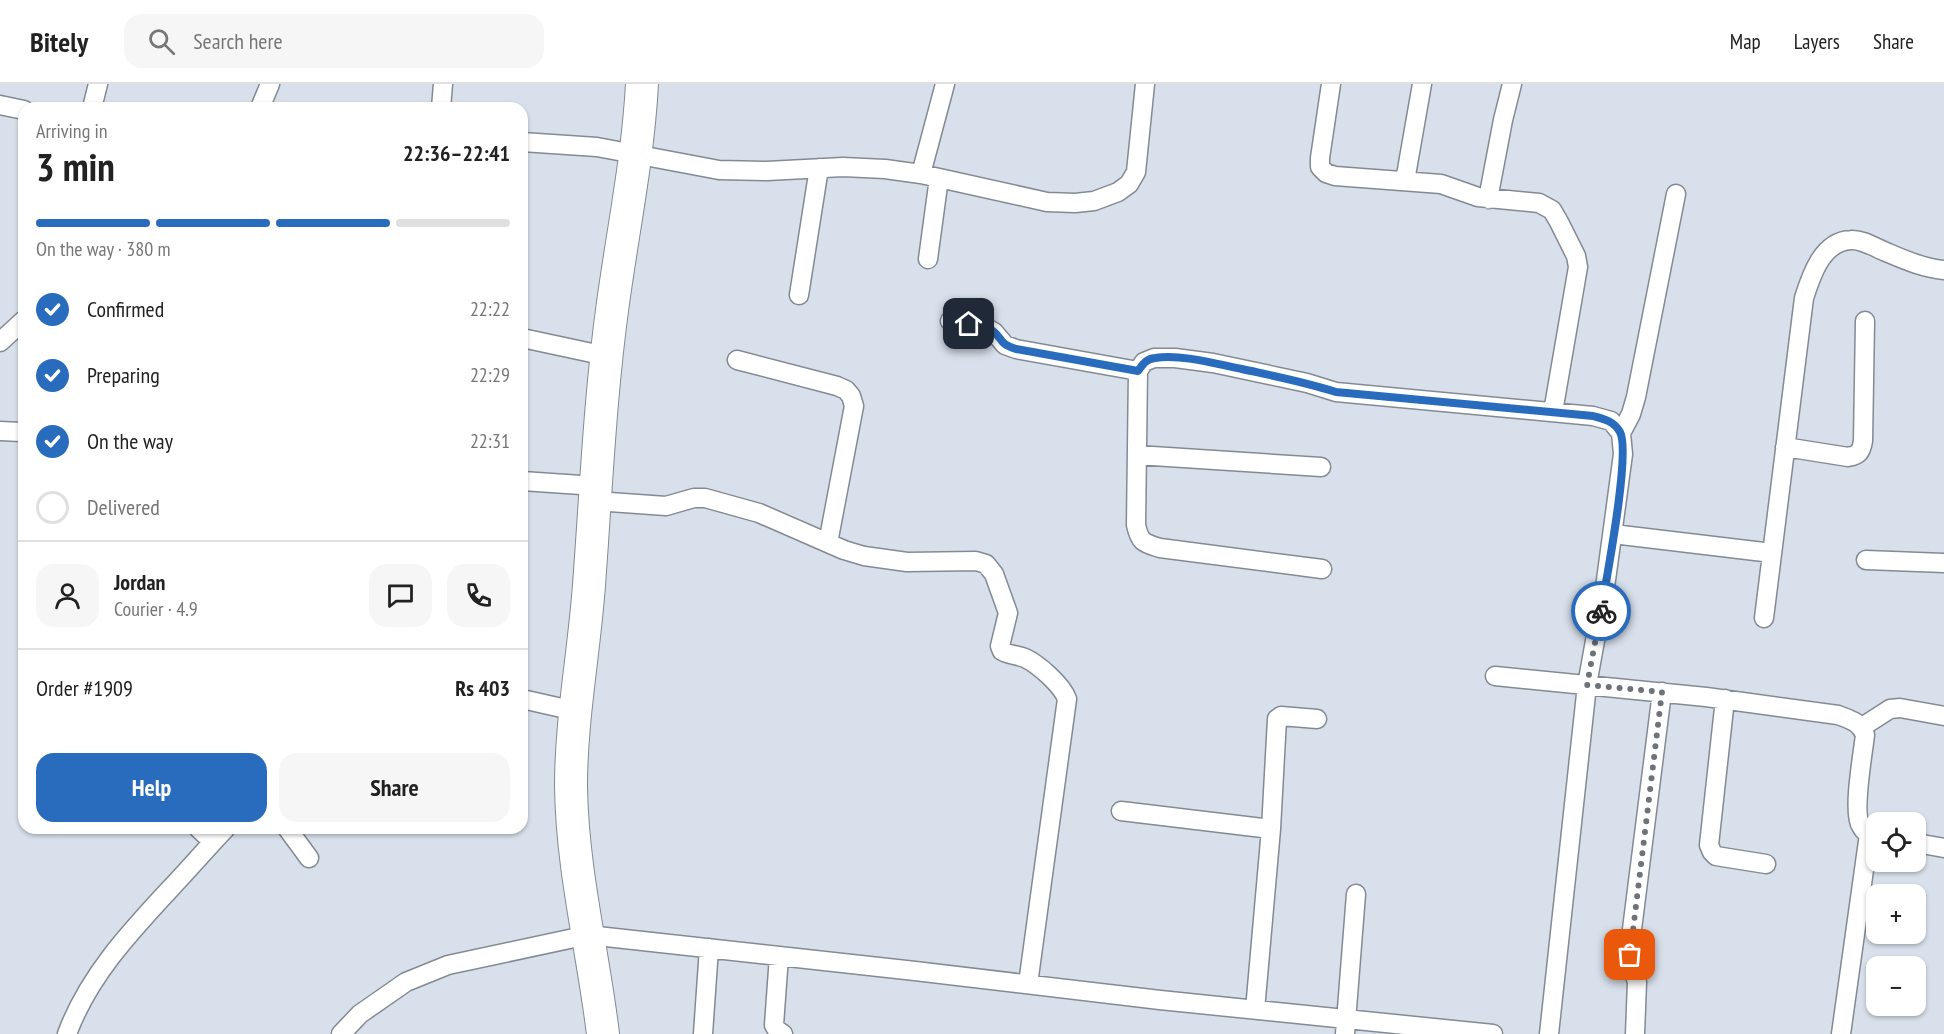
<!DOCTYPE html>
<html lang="en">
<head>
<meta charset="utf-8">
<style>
  body { margin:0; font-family:"PT Sans Narrow",sans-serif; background:#f6f6f6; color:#222; height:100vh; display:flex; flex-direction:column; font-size:22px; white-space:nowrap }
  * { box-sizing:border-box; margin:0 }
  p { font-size:20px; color:#767676 }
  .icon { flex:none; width:33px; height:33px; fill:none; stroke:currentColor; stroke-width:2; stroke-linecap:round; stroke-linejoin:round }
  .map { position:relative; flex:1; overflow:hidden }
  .sheet { position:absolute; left:18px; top:18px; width:510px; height:732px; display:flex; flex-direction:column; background:#fff; border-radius:18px; box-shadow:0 2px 4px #0004 }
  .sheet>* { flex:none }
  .tools { position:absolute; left:1866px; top:728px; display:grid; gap:12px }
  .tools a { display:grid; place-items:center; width:60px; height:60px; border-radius:12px; background:#fff; box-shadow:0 2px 4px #0004; font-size:30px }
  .pin { position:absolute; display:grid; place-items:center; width:51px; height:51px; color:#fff; margin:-26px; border-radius:12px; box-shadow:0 3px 9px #0006 }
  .courier { position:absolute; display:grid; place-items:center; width:60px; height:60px; margin:-30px; border:4px solid #296cbd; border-radius:50%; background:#fff; color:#222; box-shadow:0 2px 8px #0007 }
  .summary em { font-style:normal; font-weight:700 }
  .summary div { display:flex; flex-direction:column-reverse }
  .summary { display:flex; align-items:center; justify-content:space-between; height:102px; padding:0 18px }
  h1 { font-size:39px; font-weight:700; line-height:45px }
  .bar { display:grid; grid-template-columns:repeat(4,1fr); gap:9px 6px; align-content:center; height:72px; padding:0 18px }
  .bar i { height:8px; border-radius:4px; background:#e0e0e0 }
  .bar .selected { background:#296cbd }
  .bar p { grid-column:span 4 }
  .line { display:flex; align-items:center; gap:15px; padding:0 18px; border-top:2px solid #e0e0e0 }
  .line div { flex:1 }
  .round { display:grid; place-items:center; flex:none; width:63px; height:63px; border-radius:18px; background:#f6f6f6 }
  ol { padding:0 18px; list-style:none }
  li { display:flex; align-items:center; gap:18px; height:66px }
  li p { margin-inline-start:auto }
  li .icon { padding:6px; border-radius:50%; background:#296cbd; color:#fff; stroke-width:4 }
  li:last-child { color:#767676 }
  li i { width:33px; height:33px; border:3px solid #e0e0e0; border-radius:50% }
  .primary-button { display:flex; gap:12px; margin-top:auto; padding:12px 18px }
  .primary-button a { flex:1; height:69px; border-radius:18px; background:#296cbd; color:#fff; font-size:24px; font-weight:700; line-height:69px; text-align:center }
  .primary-button a+a { background:#f6f6f6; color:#222 }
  header { display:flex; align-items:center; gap:36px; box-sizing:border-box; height:84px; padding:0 30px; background:#fff; border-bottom:2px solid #e0e0e0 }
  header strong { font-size:28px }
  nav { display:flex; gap:33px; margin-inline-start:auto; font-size:21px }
  .search { width:420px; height:54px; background:#f6f6f6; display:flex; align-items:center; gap:15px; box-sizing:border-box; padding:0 21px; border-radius:18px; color:#767676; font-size:22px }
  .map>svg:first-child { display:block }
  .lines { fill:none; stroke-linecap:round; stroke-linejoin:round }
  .street-casing { stroke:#838a94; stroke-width:21 }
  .highway-casing { stroke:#838a94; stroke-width:34 }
  .street { stroke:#fff; stroke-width:18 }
  .highway { stroke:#fff; stroke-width:32 }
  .done { stroke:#6e7379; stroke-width:6; stroke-dasharray:0 10.8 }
  .route { stroke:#296cbd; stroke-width:8 }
</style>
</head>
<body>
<header>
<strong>Bitely</strong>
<div class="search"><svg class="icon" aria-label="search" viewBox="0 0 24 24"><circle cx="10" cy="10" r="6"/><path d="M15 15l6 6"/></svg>Search here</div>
<nav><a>Map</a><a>Layers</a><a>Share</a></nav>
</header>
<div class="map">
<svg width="1944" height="950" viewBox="0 0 1944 950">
  <rect width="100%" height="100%" fill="#d8e0eb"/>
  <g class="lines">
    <defs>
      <path id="street" d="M1331 0 1320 74V83L1326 89 1335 92 1441 100 1478 113 1539 119 1552 126 1559 138 1576 172 1578 183 1553 328
        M0 21 24 26
        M92 24 98 0
        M260 24 270 0
        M441 24 443 0
        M522 58 597 63 719 86 767 87 843 83 885 85 921 90 1047 118 1075 119 1094 117 1118 108 1129 100 1136 88 1145 0
        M921 90 945 0
        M1405 97 1422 0
        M1488 115 1503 36 1512 0
        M928 175 939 94
        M799 211 819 84
        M950 237 987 244 994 248 1005 261 1016 265 1138 287
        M522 254 606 272
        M0 258 24 236
        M737 276 837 302 846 306 851 312 854 322 828 459
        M0 347 21 348
        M1621 349 1631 330 1636 313 1676 110
        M1785 363 1848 373C1859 371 1861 368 1863 357L1865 237
        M1137 371 1321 383
        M522 397 596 402
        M595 417 666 422 694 414H705L759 429 844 466 864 472 907 478 976 477 986 480 994 490 1008 529 1000 562 1002 567C1009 571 1017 571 1025 574 1038 580 1062 601 1067 615L1028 900
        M1613 450 1772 469
        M1866 476 1944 479
        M1322 485 1160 464C1144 459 1140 459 1136 441L1138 287 1144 278 1154 274H1175L1213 279 1307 299 1336 308 1593 332 1611 337 1621 349 1623 370 1606 496 1587 601 1549 950
        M1764 534 1804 214C1811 192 1822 157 1851 156 1862 155 1876 164 1886 168 1905 176 1923 184 1944 186
        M1495 592 1706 613 1838 631C1851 636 1860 638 1865 651 1863 669 1852 729 1861 742 1864 748 1870 751 1876 752
        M522 615 575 627
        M1725 615 1709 761 1712 768 1716 772 1766 780
        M1862 643 1890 625 1900 624 1944 632
        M1121 727 1271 745
        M198 744 213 758
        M287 744 309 774
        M1916 759 1944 764
        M779 872 774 941 777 946 783 950
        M1255 926 1271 745 1277 635 1281 632 1317 635
        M67 950C88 893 129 849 170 805 189 785 207 764 226 744
        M341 950 360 930 406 898 448 881 588 851 915 887 1160 916 1493 950
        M703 950 709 864
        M1345 950 1356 810
        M1635 950 1637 898 1631 880 1630 861 1662 608
        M1841 950 1869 750"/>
      <path id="highway" d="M603 950C593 867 572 786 571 702 571 635 584 569 589 501 596 407 600 312 613 219 623 146 638 74 642 0"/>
    </defs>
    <use href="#street" class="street-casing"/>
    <use href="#highway" class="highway-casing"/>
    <use href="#street" class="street"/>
    <use href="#highway" class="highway"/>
  </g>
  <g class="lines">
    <path class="done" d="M1601 527 1587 601 1662 608 1630 871"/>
    <path class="route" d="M969 240C976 242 987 242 993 247 1004 256 998 259 1016 265L1138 287C1143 280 1146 275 1155 274 1182 270 1216 280 1242 285 1274 292 1305 298 1336 308L1593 332C1604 335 1614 337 1620 348 1631 369 1606 497 1601 527"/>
  </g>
</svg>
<div class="tools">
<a><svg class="icon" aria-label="locate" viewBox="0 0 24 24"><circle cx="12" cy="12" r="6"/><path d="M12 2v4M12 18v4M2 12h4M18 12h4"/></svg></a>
<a>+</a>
<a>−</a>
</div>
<div class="pin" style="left:1630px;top:871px;background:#ea580c"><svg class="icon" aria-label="bag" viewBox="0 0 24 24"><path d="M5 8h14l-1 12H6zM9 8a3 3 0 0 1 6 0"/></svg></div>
<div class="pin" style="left:969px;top:240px;background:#1f2937"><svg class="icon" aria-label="home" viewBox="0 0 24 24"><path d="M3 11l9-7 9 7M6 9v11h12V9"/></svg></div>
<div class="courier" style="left:1601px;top:527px"><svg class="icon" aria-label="bike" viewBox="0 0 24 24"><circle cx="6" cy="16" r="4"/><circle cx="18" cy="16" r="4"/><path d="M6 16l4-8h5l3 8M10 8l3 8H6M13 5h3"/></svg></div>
<section class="sheet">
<div class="summary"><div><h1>3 min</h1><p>Arriving in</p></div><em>22:36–22:41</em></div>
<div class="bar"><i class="selected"></i><i class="selected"></i><i class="selected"></i><i></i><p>On the way · 380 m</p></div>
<ol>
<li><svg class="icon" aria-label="check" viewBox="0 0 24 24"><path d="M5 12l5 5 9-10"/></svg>Confirmed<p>22:22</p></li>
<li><svg class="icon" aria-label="check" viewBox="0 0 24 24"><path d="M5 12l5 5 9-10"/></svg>Preparing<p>22:29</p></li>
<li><svg class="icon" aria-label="check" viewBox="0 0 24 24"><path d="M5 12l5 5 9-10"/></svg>On the way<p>22:31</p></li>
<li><i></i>Delivered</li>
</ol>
<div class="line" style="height:108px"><a class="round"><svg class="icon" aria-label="person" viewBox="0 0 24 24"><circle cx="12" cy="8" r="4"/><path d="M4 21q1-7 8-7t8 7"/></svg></a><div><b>Jordan</b><p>Courier · 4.9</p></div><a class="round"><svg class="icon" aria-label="chat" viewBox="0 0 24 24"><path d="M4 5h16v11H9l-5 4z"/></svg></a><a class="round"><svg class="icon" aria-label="phone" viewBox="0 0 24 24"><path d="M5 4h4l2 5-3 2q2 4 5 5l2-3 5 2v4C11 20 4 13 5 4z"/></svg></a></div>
<div class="line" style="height:78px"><div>Order #1909</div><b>Rs 403</b></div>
<div class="primary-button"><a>Help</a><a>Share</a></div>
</section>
</div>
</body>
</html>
